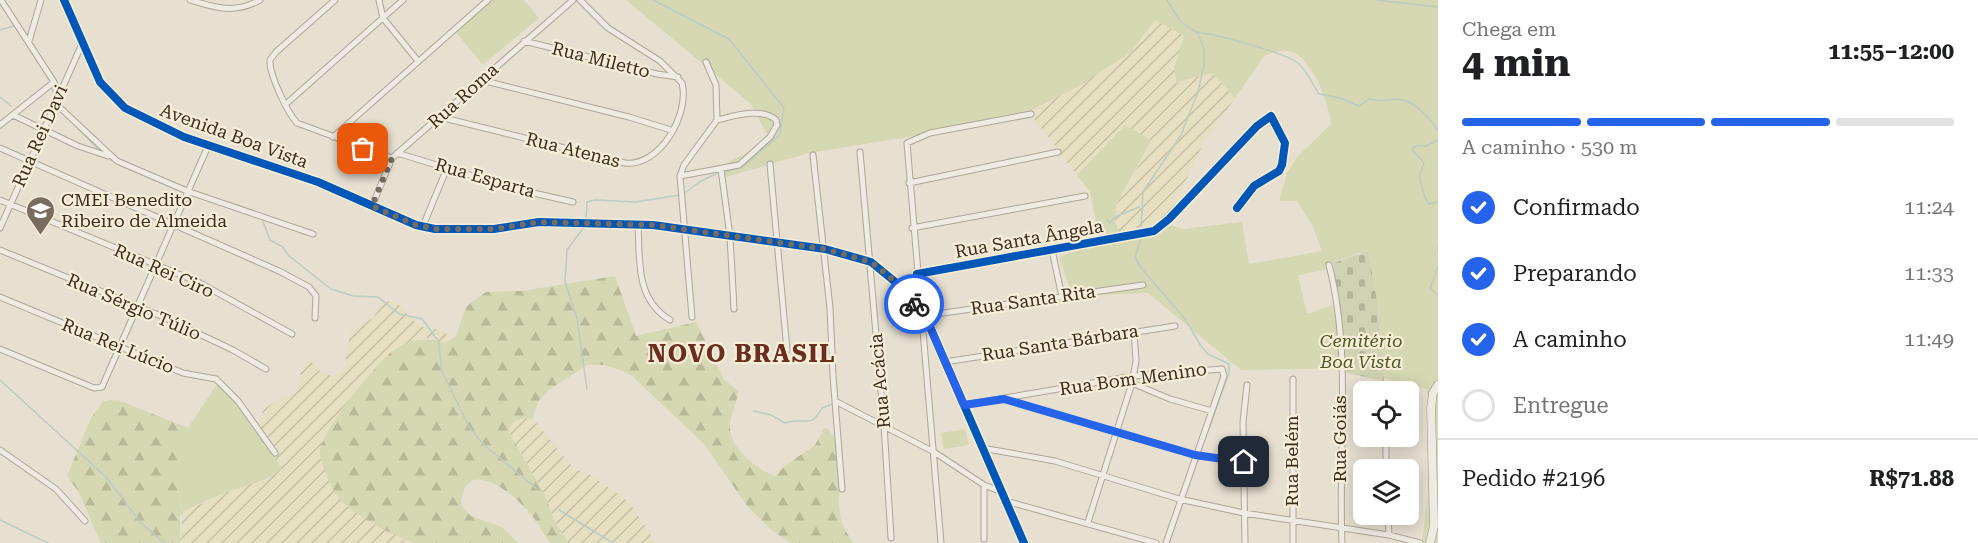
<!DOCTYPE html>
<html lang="pt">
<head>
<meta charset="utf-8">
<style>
  body { margin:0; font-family:"Roboto Serif",serif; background:#f6f6f6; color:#202124; height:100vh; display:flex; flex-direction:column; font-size:22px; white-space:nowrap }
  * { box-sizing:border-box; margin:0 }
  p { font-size:20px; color:#757577 }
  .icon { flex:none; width:33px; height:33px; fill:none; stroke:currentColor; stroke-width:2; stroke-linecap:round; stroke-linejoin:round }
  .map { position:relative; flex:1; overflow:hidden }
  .sheet { display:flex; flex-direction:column; background:#fff; width:540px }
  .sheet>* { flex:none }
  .controls { position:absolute; left:1353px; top:381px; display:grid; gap:12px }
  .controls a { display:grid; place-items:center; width:66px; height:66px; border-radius:9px; background:#fff; box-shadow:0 3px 15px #0003; font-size:30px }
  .pin { position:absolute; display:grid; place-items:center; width:51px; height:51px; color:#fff; margin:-26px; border-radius:12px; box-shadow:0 3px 9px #0006 }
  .courier { position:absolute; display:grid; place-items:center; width:60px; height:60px; margin:-30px; border:4px solid #2563eb; border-radius:50%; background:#fff; color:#222; box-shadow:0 2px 8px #0007 }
  .head em { font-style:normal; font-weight:700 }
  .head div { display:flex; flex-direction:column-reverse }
  .head { display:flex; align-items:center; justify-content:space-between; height:102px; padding:0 24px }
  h1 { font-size:39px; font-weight:700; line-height:45px }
  .bar { display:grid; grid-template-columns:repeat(4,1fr); gap:9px 6px; align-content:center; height:72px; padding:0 24px }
  .bar i { height:8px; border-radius:4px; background:#e0e0e0 }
  .bar .selected { background:#2563eb }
  .bar p { grid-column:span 4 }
  .line { display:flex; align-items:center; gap:15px; padding:0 24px; border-top:2px solid #e0e0e0 }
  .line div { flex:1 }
  ol { padding:0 24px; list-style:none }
  li { display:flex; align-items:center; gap:18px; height:66px }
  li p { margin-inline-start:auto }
  li .icon { padding:6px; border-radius:50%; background:#2563eb; color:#fff; stroke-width:4 }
  li:last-child { color:#757577 }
  li i { width:33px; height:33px; border:3px solid #e0e0e0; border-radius:50% }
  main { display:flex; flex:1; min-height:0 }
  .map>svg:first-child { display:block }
  .farmland { fill:url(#farmland-furrows) }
  .green { fill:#d6d7b3 }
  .forest { fill:url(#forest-firs) }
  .cemetery { fill:url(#cemetery-stones) }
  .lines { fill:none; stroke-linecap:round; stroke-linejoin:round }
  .stream { stroke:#bcccc2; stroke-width:1.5 }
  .street-casing { stroke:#ada599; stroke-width:7 }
  .secondary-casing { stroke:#9c958a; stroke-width:9 }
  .street { stroke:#efebe3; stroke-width:5 }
  .secondary { stroke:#efebe3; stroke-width:8 }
  .cycleway-casing { stroke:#f7eed8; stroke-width:11 }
  .cycleway { stroke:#0057b8; stroke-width:8 }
  .done { stroke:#786c5e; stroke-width:6; stroke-dasharray:0 10.8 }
  .route { stroke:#2563eb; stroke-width:8 }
  .labels { text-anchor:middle; stroke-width:4.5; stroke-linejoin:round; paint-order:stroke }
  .street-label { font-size:18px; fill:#3d2e20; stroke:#f7eed8 }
  .poi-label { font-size:18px; fill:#3d2e20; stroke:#f7eed8; text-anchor:start }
  .park-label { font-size:18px; font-style:italic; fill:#4d5a26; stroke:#f7eed8 }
  .district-label { font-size:24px; font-weight:bold; letter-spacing:1.5px; fill:#6b2e1e; stroke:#f7eed8 }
</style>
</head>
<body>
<main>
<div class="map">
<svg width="1438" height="543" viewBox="0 0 1438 543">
  <defs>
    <pattern id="farmland-furrows" width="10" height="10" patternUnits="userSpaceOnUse" patternTransform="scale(1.5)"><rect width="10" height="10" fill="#e6dfc2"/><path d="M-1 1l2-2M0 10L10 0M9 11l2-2" fill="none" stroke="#c6c0a6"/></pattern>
    <pattern id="forest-firs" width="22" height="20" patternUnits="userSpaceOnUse" patternTransform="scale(1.5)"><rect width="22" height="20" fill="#d6d7b3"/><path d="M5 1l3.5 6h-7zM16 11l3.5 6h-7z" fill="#b9b99a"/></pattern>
    <pattern id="cemetery-stones" width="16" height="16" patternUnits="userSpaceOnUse" patternTransform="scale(1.5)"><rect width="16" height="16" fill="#d1d1b3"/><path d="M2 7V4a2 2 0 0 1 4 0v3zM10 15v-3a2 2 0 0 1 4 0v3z" fill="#b4b49a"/></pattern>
  </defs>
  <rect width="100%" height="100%" fill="#e7e0d1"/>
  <path class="farmland" d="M1155 20 1184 36 1174 68 1178 85 1181 81 1212 73 1235 98 1203 144 1166 224 1148 233 1121 236 1115 222 1116 205 1140 163 1125 125 1077 175 1033 117 1032 111 1130 53Z
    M384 301 396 302 419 326 441 330 453 338 445 343 427 338 396 348 341 410 320 456 403 540 417 543H180L183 512 227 492 259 481 269 480 258 433 263 410 280 398 295 394 304 362 310 360 322 373 332 376 340 373 345 365 350 332 373 318Z
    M520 418 533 419 574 469 591 475 629 502 656 543H569L555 522 545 496 508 430 511 423Z"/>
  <path class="green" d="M492 0H524L539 18 483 65 455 31Z
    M626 0H1438V543H1422L1428 493 1427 389 1383 378 1379 312 1368 250 1331 263V269L1298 275 1307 314 1335 304 1341 368 1241 370 1148 293 1072 296 1059 257 1100 243 1090 192 1077 175 1125 125 1151 140 1116 205 1115 222 1121 236 1148 233 1166 224 1183 229 1242 222 1249 264 1322 251 1312 225 1297 201H1279L1287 173 1297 157 1331 124C1330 105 1310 53 1288 51 1281 50 1271 53 1265 55L1235 98 1212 73 1181 81 1177 86 1174 68 1184 36 1155 20 1130 53 1077 87 1032 110 1033 117 809 153 726 177 720 166 745 154 768 136 751 104Z
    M217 384C234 391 271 451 282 469 267 482 249 484 230 491 214 497 198 504 183 512L176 479 188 428Z
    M965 429 969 445 944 449 941 433Z"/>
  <path class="forest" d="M615 276 636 336 696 322 724 379 739 392C736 402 731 415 730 425 729 448 756 469 775 476L786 465 815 445 825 427C853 447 832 493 842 522 844 529 849 536 853 543H791L775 533 748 507 704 444 632 376 621 370 604 365H587L549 390 538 402 533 419C521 418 514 418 508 430L545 496 555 522 569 543H550C543 533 537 521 528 511 511 492 464 454 461 505L471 516 502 527 519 543H417C397 539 347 512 336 494 331 486 321 463 320 455 316 437 380 357 397 348 414 338 427 338 445 343L455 337 467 306 486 292 521 291Z
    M118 400 188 428 176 479 183 514 180 516V543H101L78 491 67 476 91 418 103 401Z"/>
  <path class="cemetery" d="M1368 251 1378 306 1384 381 1342 372 1340 316 1333 263Z"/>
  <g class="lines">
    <path class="stream" d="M653 0 729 39 784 108 780 135 743 167 723 172
      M1377 0 1438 7
      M0 30 14 26
      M1196 32C1214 34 1284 52 1298 63 1308 72 1312 84 1319 94L1340 98 1359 106 1369 99C1382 102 1384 100 1397 99 1413 99 1430 118 1438 131
      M51 85 55 98
      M0 97 11 106
      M65 115 99 150
      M1438 140 1426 146H1415L1412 150 1424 163 1419 176C1423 186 1422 196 1429 204L1438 202
      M128 168 156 181
      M684 193 701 181 718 173
      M223 206 241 212
      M262 219 270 240 283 247 289 256 331 289 353 296 378 297 399 314 422 319 439 342 441 369 469 427 483 444 537 489
      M1107 219 1110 223 1115 217 1139 207
      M586 220 587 202 595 200 636 202 680 195
      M584 227 567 250 565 282 577 318 587 389
      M1141 230 1143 192 1181 135 1198 92 1204 65V49L1198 34 1180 21 1167 0
      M1141 237 1135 258 1142 269 1185 319 1201 346 1208 354 1229 364V373L1208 431
      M1438 246V252
      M1438 266 1430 289 1438 295
      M0 380 106 477 141 523 165 543
      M754 411 771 415 785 423C807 416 810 430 822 408L833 404
      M559 510 613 543
      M0 520 48 543
      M1170 540 1181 508"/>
    <defs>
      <path id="street" d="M1 0 54 82
        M190 0C216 8 235 14 260 0
        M335 0 276 52 270 60C269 74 287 112 297 123L392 158
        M379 0 383 18 418 61
        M29 41 41 0
        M524 41 657 74 678 77
        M481 80 629 117 671 130
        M55 103 117 161 187 191 313 234
        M286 104 403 0
        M13 115 78 146 108 156
        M440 117 625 163C660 167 690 114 682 83L660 61 608 28 580 0
        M0 125 54 82
        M333 137 488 0
        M0 148 279 271 309 287 316 296 315 318
        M860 152 884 425 891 538
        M397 153 516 189 573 202
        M813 155 830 308 833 376 842 489
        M770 164 787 350
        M721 169 730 236 734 309
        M680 176 739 165 770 137 777 125 776 120C762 107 734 116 717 120
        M909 183 1058 152
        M0 200 200 283 292 334
        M372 206 392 158 573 0
        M638 224C640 260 635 299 670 320
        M423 226 447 168
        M0 228 82 44
        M912 228 1085 196
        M0 250 161 316 233 350 266 369
        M1052 250 1062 297
        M1329 265C1352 354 1338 451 1342 543
        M917 274 1154 231 1169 219 1257 126 1271 116 1285 143 1282 165 1279 171 1254 186 1237 208
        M0 297 183 373 216 379 238 401 275 453
        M922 316 1143 285
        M692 317 680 176 684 165 717 120 716 85 706 62
        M0 349 94 388 102 387 208 146
        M945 362 1175 326
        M1293 379V543
        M1132 383 1170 399 1212 411
        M1384 388V392
        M1008 400 1195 455 1244 462
        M835 401 934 452 984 485 1002 492
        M964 405 1134 376 1222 369 1224 376 1166 543
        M1386 436V470
        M982 448 1055 461 1179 499 1244 513 1389 535 1420 543
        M0 450 56 489 85 521
        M1006 501 1156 543
        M1388 514 1389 535
        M1088 522 1132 383 1136 361 1134 331
        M984 539V485
        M941 543 907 143 930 133 1031 114
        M1245 543 1243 422 1247 385"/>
      <path id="secondary" d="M64 0 100 82 125 108 184 137 318 182 416 225 435 229H494L539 222 653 225 825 249 871 262 899 285 930 327 1024 543
        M1430 543 1434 526 1431 408 1433 393 1438 385"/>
    </defs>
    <use href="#street" class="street-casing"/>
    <use href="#secondary" class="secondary-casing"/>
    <use href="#street" class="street"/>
    <use href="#secondary" class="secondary"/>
    <defs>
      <path id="cycleway" d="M64 0 100 82 125 108 184 137 318 182 416 225 435 229H494L539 222 653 225 825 249 871 262 899 285 930 327 1024 543
        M917 274 1154 231 1169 219 1257 126 1271 116 1285 143 1282 165 1279 171 1254 186 1237 208"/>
    </defs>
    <use href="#cycleway" class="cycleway-casing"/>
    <use href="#cycleway" class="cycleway"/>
  </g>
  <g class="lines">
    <path class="done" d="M363 149 392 158 372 206 416 225 435 229H494L539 222 653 225 825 249 871 262 890 277 914 304"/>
    <path class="route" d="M914 304 930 327 964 405 1004 399 1195 455 1244 462"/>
  </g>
  <defs>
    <symbol id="school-pin" viewBox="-11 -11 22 30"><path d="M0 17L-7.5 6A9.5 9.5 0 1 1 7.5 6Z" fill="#786c5e" stroke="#f7eed8"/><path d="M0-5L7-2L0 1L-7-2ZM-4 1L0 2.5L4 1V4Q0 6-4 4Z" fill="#fff"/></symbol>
  </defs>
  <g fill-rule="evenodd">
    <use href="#school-pin" x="24" y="194" width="33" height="45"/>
  </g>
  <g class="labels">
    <g class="street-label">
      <text transform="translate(601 60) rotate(14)" y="6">Rua Miletto</text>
      <text transform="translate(463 96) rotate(-42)" y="6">Rua Roma</text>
      <text transform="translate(40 136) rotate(-66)" y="6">Rua Rei Davi</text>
      <text transform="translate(234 136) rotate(20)" y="6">Avenida Boa Vista</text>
      <text transform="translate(573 150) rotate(14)" y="6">Rua Atenas</text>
      <text transform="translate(485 178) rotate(16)" y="6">Rua Esparta</text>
      <text transform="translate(1029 239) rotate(-10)" y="6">Rua Santa Ângela</text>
      <text transform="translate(164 271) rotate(24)" y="6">Rua Rei Ciro</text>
      <text transform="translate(1033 300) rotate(-8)" y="6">Rua Santa Rita</text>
      <text transform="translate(134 307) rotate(23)" y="6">Rua Sérgio Túlio</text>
      <text transform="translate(1060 343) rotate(-9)" y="6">Rua Santa Bárbara</text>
      <text transform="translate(118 346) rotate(22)" y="6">Rua Rei Lúcio</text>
      <text transform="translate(1133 379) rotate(-8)" y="6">Rua Bom Menino</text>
      <text transform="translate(880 381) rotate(-95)" y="6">Rua Acácia</text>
      <text transform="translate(1340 439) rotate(-90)" y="6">Rua Goiás</text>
      <text transform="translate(1292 461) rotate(-90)" y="6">Rua Belém</text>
    </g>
    <g class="poi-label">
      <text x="61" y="206">CMEI Benedito<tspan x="61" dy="21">Ribeiro de Almeida</tspan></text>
    </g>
    <g class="park-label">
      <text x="1361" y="347">Cemitério<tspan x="1361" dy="21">Boa Vista</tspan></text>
    </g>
    <g class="district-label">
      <text x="742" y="362">NOVO BRASIL</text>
    </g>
  </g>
</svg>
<div class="controls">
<a><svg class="icon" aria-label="locate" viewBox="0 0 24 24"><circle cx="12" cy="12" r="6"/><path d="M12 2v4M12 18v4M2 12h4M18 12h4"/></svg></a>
<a><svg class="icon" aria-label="layers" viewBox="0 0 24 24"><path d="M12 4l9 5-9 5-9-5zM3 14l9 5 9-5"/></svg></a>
</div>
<div class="pin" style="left:363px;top:149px;background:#ea580c"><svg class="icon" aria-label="bag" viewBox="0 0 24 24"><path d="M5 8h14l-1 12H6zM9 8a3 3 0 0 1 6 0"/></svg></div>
<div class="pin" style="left:1244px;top:462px;background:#1f2937"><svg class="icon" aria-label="home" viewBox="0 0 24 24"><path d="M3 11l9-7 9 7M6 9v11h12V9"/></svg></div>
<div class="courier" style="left:914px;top:304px"><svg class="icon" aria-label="bike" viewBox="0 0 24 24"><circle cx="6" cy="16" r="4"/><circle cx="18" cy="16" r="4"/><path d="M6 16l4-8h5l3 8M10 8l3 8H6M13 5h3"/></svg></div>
</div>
<section class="sheet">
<div class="head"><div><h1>4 min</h1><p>Chega em</p></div><em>11:55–12:00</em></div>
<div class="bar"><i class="selected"></i><i class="selected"></i><i class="selected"></i><i></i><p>A caminho · 530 m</p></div>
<ol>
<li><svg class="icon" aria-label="check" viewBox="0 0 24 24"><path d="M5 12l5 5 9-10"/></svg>Confirmado<p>11:24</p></li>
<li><svg class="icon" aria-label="check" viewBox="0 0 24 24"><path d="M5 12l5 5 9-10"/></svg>Preparando<p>11:33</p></li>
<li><svg class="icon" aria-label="check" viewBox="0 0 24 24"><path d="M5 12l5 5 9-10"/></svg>A caminho<p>11:49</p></li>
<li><i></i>Entregue</li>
</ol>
<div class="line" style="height:78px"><div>Pedido #2196</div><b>R$71.88</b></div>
</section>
</main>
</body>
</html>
